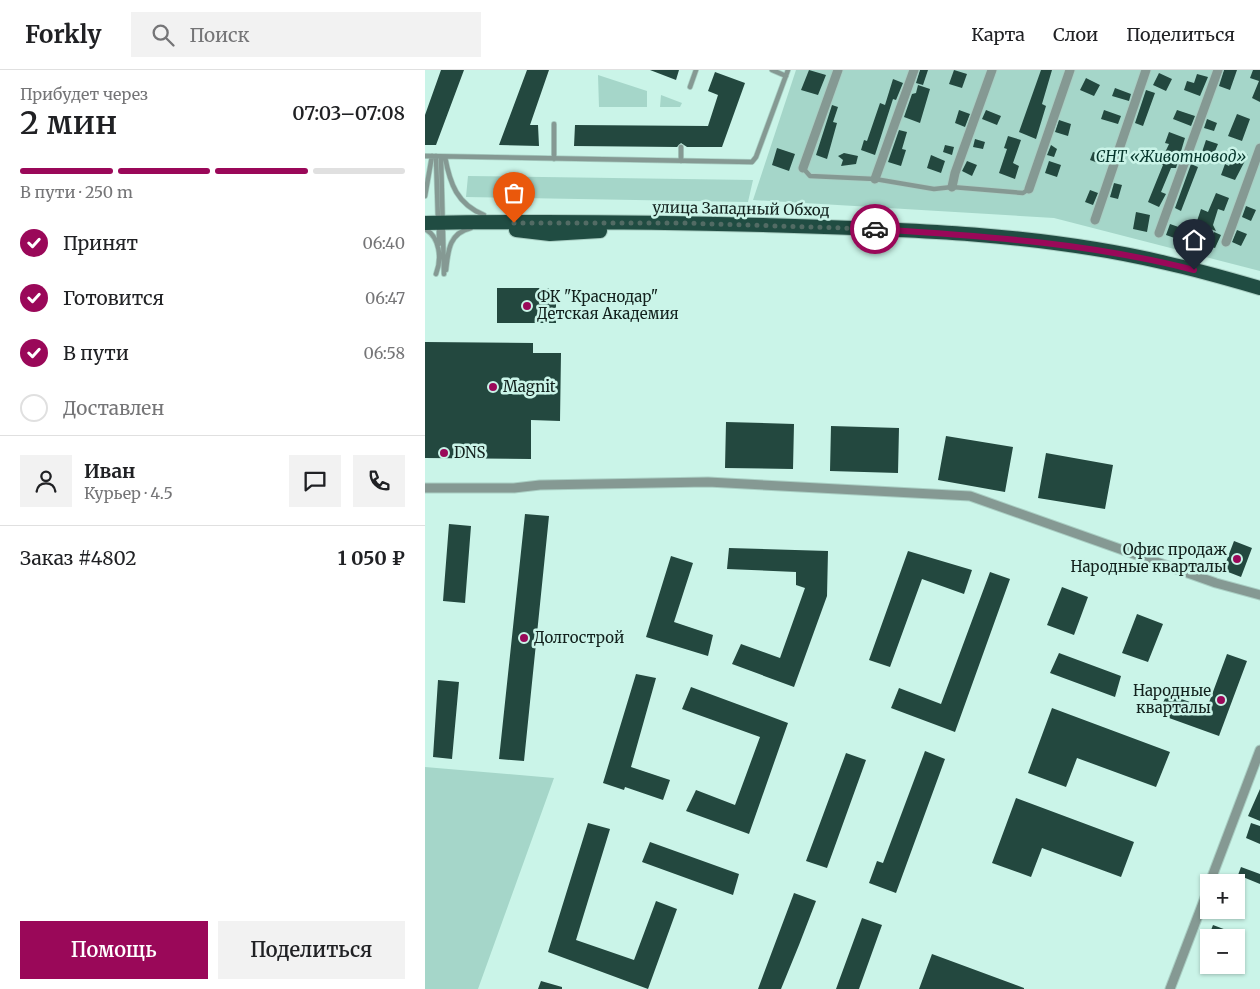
<!DOCTYPE html>
<html lang="ru">
<head>
<meta charset="utf-8">
<style>
  body { margin:0; font-family:Merriweather,serif; background:#f2f2f2; color:#202124; height:100vh; display:flex; flex-direction:column; font-size:19px; white-space:nowrap }
  * { box-sizing:border-box; margin:0 }
  p { font-size:16px; color:#757577 }
  .icon { flex:none; width:28px; height:28px; fill:none; stroke:currentColor; stroke-width:2; stroke-linecap:round; stroke-linejoin:round }
  .map { position:relative; flex:1; overflow:hidden }
  .details { display:flex; flex-direction:column; background:#fff; width:425px }
  .details>* { flex:none }
  .tools { position:absolute; left:775px; top:804px; display:grid; gap:10px }
  .tools a { display:grid; place-items:center; width:45px; height:45px; border-radius:0px; background:#fff; box-shadow:0 1px 4px #0004; font-size:25px }
  .pin { position:absolute; display:grid; place-items:center; width:42px; height:42px; color:#fff; margin:-51px -21px; border-radius:50% 50% 50% 0; rotate:-45deg; box-shadow:0 0 5px #0007 }
  .pin .icon { rotate:45deg }
  .courier { position:absolute; display:grid; place-items:center; width:50px; height:50px; margin:-25px; border:4px solid #9a0859; border-radius:50%; background:#fff; color:#222; box-shadow:0 1px 6px #0007 }
  .head em { font-style:normal; font-weight:600 }
  .head div { display:flex; flex-direction:column-reverse }
  .head { display:flex; align-items:center; justify-content:space-between; height:85px; padding:0 20px }
  h1 { font-size:32px; font-weight:600; line-height:38px }
  .bar { display:grid; grid-template-columns:repeat(4,1fr); gap:8px 5px; align-content:center; height:60px; padding:0 20px }
  .bar i { height:6px; border-radius:4px; background:#e0e0e0 }
  .bar .on { background:#9a0859 }
  .bar p { grid-column:span 4 }
  .line { display:flex; align-items:center; gap:12px; padding:0 20px; border-top:1px solid #e0e0e0 }
  .line div { flex:1 }
  .round { display:grid; place-items:center; flex:none; width:52px; height:52px; border-radius:0px; background:#f2f2f2 }
  ol { padding:0 20px; list-style:none }
  li { display:flex; align-items:center; gap:15px; height:55px }
  li p { margin-inline-start:auto }
  li .icon { padding:5px; border-radius:50%; background:#9a0859; color:#fff; stroke-width:4 }
  li:last-child { color:#757577 }
  li i { width:28px; height:28px; border:2px solid #e0e0e0; border-radius:50% }
  .action { display:flex; gap:10px; margin-top:auto; padding:10px 20px }
  .action a { flex:1; height:58px; border-radius:0px; background:#9a0859; color:#fff; font-size:20px; font-weight:600; line-height:58px; text-align:center }
  .action a+a { background:#f2f2f2; color:#202124 }
  header { display:flex; align-items:center; gap:30px; box-sizing:border-box; height:70px; padding:0 25px; background:#fff; border-bottom:1px solid #e0e0e0 }
  header strong { font-size:24px }
  nav { display:flex; gap:28px; margin-inline-start:auto; font-size:18px }
  .search { width:350px; height:45px; background:#f2f2f2; display:flex; align-items:center; gap:12px; box-sizing:border-box; padding:0 18px; border-radius:0px; color:#757577; font-size:19px }
  main { display:flex; flex:1; min-height:0 }
  .map>svg:first-child { display:block }
  .green { fill:#a5d6c9 }
  .building { fill:#23483f }
  .lines { fill:none; stroke-linecap:round; stroke-linejoin:round }
  .service-casing { stroke:#a9cec3; stroke-width:6 }
  .minor-casing { stroke:#a9cec3; stroke-width:11 }
  .trunk-casing { stroke:#a9cec3; stroke-width:16 }
  .service { stroke:#859993; stroke-width:4.5 }
  .minor { stroke:#859993; stroke-width:9 }
  .trunk { stroke:#204c42; stroke-width:14 }
  .done { stroke:#526b64; stroke-width:5; stroke-dasharray:0 9 }
  .route { stroke:#9a0859; stroke-width:6 }
  .poi-dot { fill:#9a0859; stroke:#caf4e8; stroke-width:2 }
  .labels { text-anchor:middle; stroke-width:5; stroke-linejoin:round; paint-order:stroke }
  .park-label { font-size:15px; font-style:italic; fill:#04342a; stroke:#caf4e8 }
  .street-label { font-size:15px; fill:#12211d; stroke:#caf4e8 }
  .poi-label { font-size:15px; fill:#12211d; stroke:#caf4e8; text-anchor:start }
</style>
</head>
<body>
<header>
<strong>Forkly</strong>
<div class="search"><svg class="icon" aria-label="search" viewBox="0 0 24 24"><circle cx="10" cy="10" r="6"/><path d="M15 15l6 6"/></svg>Поиск</div>
<nav><a>Карта</a><a>Слои</a><a>Поделиться</a></nav>
</header>
<main>
<section class="details">
<div class="head"><div><h1>2 мин</h1><p>Прибудет через</p></div><em>07:03–07:08</em></div>
<div class="bar"><i class="on"></i><i class="on"></i><i class="on"></i><i></i><p>В пути · 250 m</p></div>
<ol>
<li><svg class="icon" aria-label="check" viewBox="0 0 24 24"><path d="M5 12l5 5 9-10"/></svg>Принят<p>06:40</p></li>
<li><svg class="icon" aria-label="check" viewBox="0 0 24 24"><path d="M5 12l5 5 9-10"/></svg>Готовится<p>06:47</p></li>
<li><svg class="icon" aria-label="check" viewBox="0 0 24 24"><path d="M5 12l5 5 9-10"/></svg>В пути<p>06:58</p></li>
<li><i></i>Доставлен</li>
</ol>
<div class="line" style="height:90px"><a class="round"><svg class="icon" aria-label="person" viewBox="0 0 24 24"><circle cx="12" cy="8" r="4"/><path d="M4 21q1-7 8-7t8 7"/></svg></a><div><b>Иван</b><p>Курьер · 4.5</p></div><a class="round"><svg class="icon" aria-label="chat" viewBox="0 0 24 24"><path d="M4 5h16v11H9l-5 4z"/></svg></a><a class="round"><svg class="icon" aria-label="phone" viewBox="0 0 24 24"><path d="M5 4h4l2 5-3 2q2 4 5 5l2-3 5 2v4C11 20 4 13 5 4z"/></svg></a></div>
<div class="line" style="height:65px"><div>Заказ #4802</div><b>1 050 ₽</b></div>
<div class="action"><a>Помощь</a><a>Поделиться</a></div>
</section>
<div class="map">
<svg width="835" height="919" viewBox="0 0 835 919">
  <rect width="100%" height="100%" fill="#caf4e8"/>
  <path class="green" d="M371 0H835V201L629 148 328 130Z
    M173 5 222 21V37H174Z
    M236 25 257 33 255 37H235Z
    M43 106 328 110 323 132 41 127Z
    M0 697 129 708 53 919H0Z"/>
  <path class="building" d="M16 0H39L11 75H0V45Z
    M102 0H124L105 55H113L114 76 74 75Z
    M225 0H254L251 10Z
    M384 0 401 5 393 25 376 20Z
    M495 0H503L498 15 491 13Z
    M529 0 542 4 537 18 524 14Z
    M616 0H627L617 34 621 36 611 69 594 62Z
    M812 0 805 20 794 16 799 0Z
    M828 0H835V32L827 28 834 11 825 8Z
    M290 2 320 13 297 77H262L256 73 252 77 149 76 150 55 283 56 293 25 283 21Z
    M734 3 747 9 741 21 728 15Z
    M772 4 783 7 775 26 759 20 762 11 769 13Z
    M661 8 675 15 669 26 655 20Z
    M468 9 478 13 471 30 468 29 450 85 436 80 439 70 442 71 455 33 460 35Z
    M493 15 505 19 495 53 479 47 487 24 491 23Z
    M690 18 706 24 704 31 687 26Z
    M721 20 730 23 718 56 710 53Z
    M407 35 413 37 408 52 412 53 402 89 391 85Z
    M534 40 545 44 540 57 530 53Z
    M561 40 576 46 572 55 557 49Z
    M679 40 696 46 693 54 676 49Z
    M752 40 770 46 766 56 748 49Z
    M812 44 825 49 817 71 803 66Z
    M782 49 792 53 789 61 779 58Z
    M634 50 646 54 643 66 630 62Z
    M474 60 482 62 477 79 481 80 476 96 463 92Z
    M744 62 760 68 751 98H746L736 122 741 124 734 137 723 132 738 95 735 93 744 74 740 73Z
    M583 66 596 70 588 93 594 96 590 109 574 103 582 79 579 78Z
    M550 69 560 72 558 79 548 77Z
    M781 70 793 74 788 86 777 82Z
    M520 75 529 77 527 85 518 82Z
    M626 75 632 79 629 87 622 85Z
    M352 78 370 84 364 101 347 95Z
    M811 80 823 85 810 110 796 105 800 94 804 96Z
    M668 82 679 86 676 94 665 90Z
    M419 83 433 86 431 94 416 96 418 90 413 86Z
    M506 85 520 91 516 103 502 98Z
    M542 91 552 95 547 106 537 101Z
    M624 91 636 95 632 107 620 103Z
    M766 94 773 97 756 141 750 138Z
    M689 113 697 115 693 129 685 127Z
    M665 120 673 123 668 135 660 132Z
    M791 123 804 128 799 141 793 139 788 155 791 161 771 154 776 139 783 142Z
    M821 136 831 140 826 151 817 147Z
    M711 142 725 145 722 162 708 159Z
    M745 154 765 161 761 172 741 165Z
    M812 160 822 164 816 176 807 172Z
    M789 162 796 165 790 178 783 176Z
    M72 218H131V253H72Z
    M0 272 108 273V283H136L135 351 106 350V389L0 388Z
    M301 352 369 354 368 399 300 398Z
    M406 356 474 358 473 403 405 401Z
    M521 366 588 377 580 422 513 410Z
    M621 383 688 395 680 439 613 428Z
    M100 444 124 446 99 691 74 689Z
    M24 454 46 456 40 533 18 531Z
    M809 471 827 478 816 507 798 500Z
    M304 478 403 481 402 526 369 617 307 594 316 574 355 588 380 518 371 515V502L302 499Z
    M483 481 547 500 539 524 497 509 465 597 444 590Z
    M246 486 268 493 249 552 288 565 283 586 221 567Z
    M565 502 585 509 530 662 466 638 474 618 516 634Z
    M637 517 663 527 649 565 622 555Z
    M712 544 738 554 723 592 697 583Z
    M634 583 696 606 690 627 625 603Z
    M802 584 822 591 794 666 733 644 742 624 782 638Z
    M211 604 231 608 206 697 245 710 238 730 200 717 199 720 178 713Z
    M13 610 34 612 27 689 8 687Z
    M266 617 363 653 324 764 261 741 271 720 310 735 335 667 257 639Z
    M627 638 745 682 731 717 652 688 641 717 603 703Z
    M500 681 520 689 471 823 444 813 452 791 458 793Z
    M421 683 441 690 402 798 381 791Z
    M835 719V751L823 746Z
    M591 728 709 772 696 807 617 778 606 807 567 793Z
    M163 753 185 759 151 870 209 890 231 831 252 839 223 919 123 882Z
    M826 753 835 756V774L821 768Z
    M225 772 314 804 308 825 217 792Z
    M816 797 835 804V814L813 805Z
    M369 823 391 831 374 875 356 919H333Z
    M437 848 457 855 434 919H411Z
    M788 855 804 861 801 868 785 863Z
    M507 884 599 918V919H494Z
    M116 911 137 917V919H113Z"/>
  <g class="lines">
    <defs>
      <path id="service" d="M347 0 361 6
        M265 17 271 0
        M0 86 327 92 331 87 363 0
        M11 86 13 150
        M16 87 19 204
        M20 87C25 114 32 134 59 145
        M129 89V54
        M256 91V77
        M378 98 385 106 450 109 509 119 527 117 598 123 604 119
        M0 126 7 86
        M14 154V174
        M0 159C15 167 17 189 11 204
        M21 200C23 181 24 163 46 158"/>
      <path id="minor" d="M378 98 413 0
        M450 109 489 0
        M527 117 530 103 567 0
        M604 119 645 0
        M670 150 721 0
        M734 163 793 0
        M801 172 835 78
        M0 418H89L115 415 283 412 545 426 791 513 835 525
        M785 812 835 680
        M745 919 784 817"/>
      <path id="trunk" d="M0 153C113 151 225 152 338 155 472 159 610 162 741 193 773 200 804 209 835 218
        M91 160 125 164 175 161"/>
    </defs>
    <use href="#service" class="service-casing"/>
    <use href="#minor" class="minor-casing"/>
    <use href="#trunk" class="trunk-casing"/>
    <use href="#service" class="service"/>
    <use href="#minor" class="minor"/>
    <use href="#trunk" class="trunk"/>
  </g>
  <g class="lines">
    <path class="done" d="M89 153H257L450 159"/>
    <path class="route" d="M450 159C557 166 665 173 769 200"/>
  </g>
  <g class="poi-dot">
    <circle cx="102" cy="236" r="5"/>
    <circle cx="68" cy="317" r="5"/>
    <circle cx="19" cy="383" r="5"/>
    <circle cx="812" cy="489" r="5"/>
    <circle cx="99" cy="568" r="5"/>
    <circle cx="796" cy="630" r="5"/>
  </g>
  <g class="labels">
    <g class="park-label">
      <text x="746" y="92">СНТ «Животновод»</text>
    </g>
    <g class="street-label">
      <text transform="translate(316 139) rotate(1)" y="5">улица Западный Обход</text>
    </g>
    <g class="poi-label">
      <text x="112" y="232">ФК "Краснодар"<tspan x="112" dy="17">Детская Академия</tspan></text>
      <text x="78" y="322">Magnit</text>
      <text x="29" y="388">DNS</text>
      <text x="802" y="485" text-anchor="end">Офис продаж<tspan x="802" dy="17">Народные кварталы</tspan></text>
      <text x="109" y="573">Долгострой</text>
      <text x="786" y="626" text-anchor="end">Народные<tspan x="786" dy="17">кварталы</tspan></text>
    </g>
  </g>
</svg>
<div class="tools">
<a>+</a>
<a>−</a>
</div>
<div class="pin" style="left:89px;top:153px;background:#ea580c"><svg class="icon" aria-label="bag" viewBox="0 0 24 24"><path d="M5 8h14l-1 12H6zM9 8a3 3 0 0 1 6 0"/></svg></div>
<div class="pin" style="left:769px;top:200px;background:#1f2937"><svg class="icon" aria-label="home" viewBox="0 0 24 24"><path d="M3 11l9-7 9 7M6 9v11h12V9"/></svg></div>
<div class="courier" style="left:450px;top:159px"><svg class="icon" aria-label="car" viewBox="0 0 24 24"><path d="M5 17H2v-5l4-1 3-4h7l3 4 3 1v5h-3M9 17h6M6 11h13"/><circle cx="7" cy="17" r="2"/><circle cx="17" cy="17" r="2"/></svg></div>
</div>
</main>
</body>
</html>
